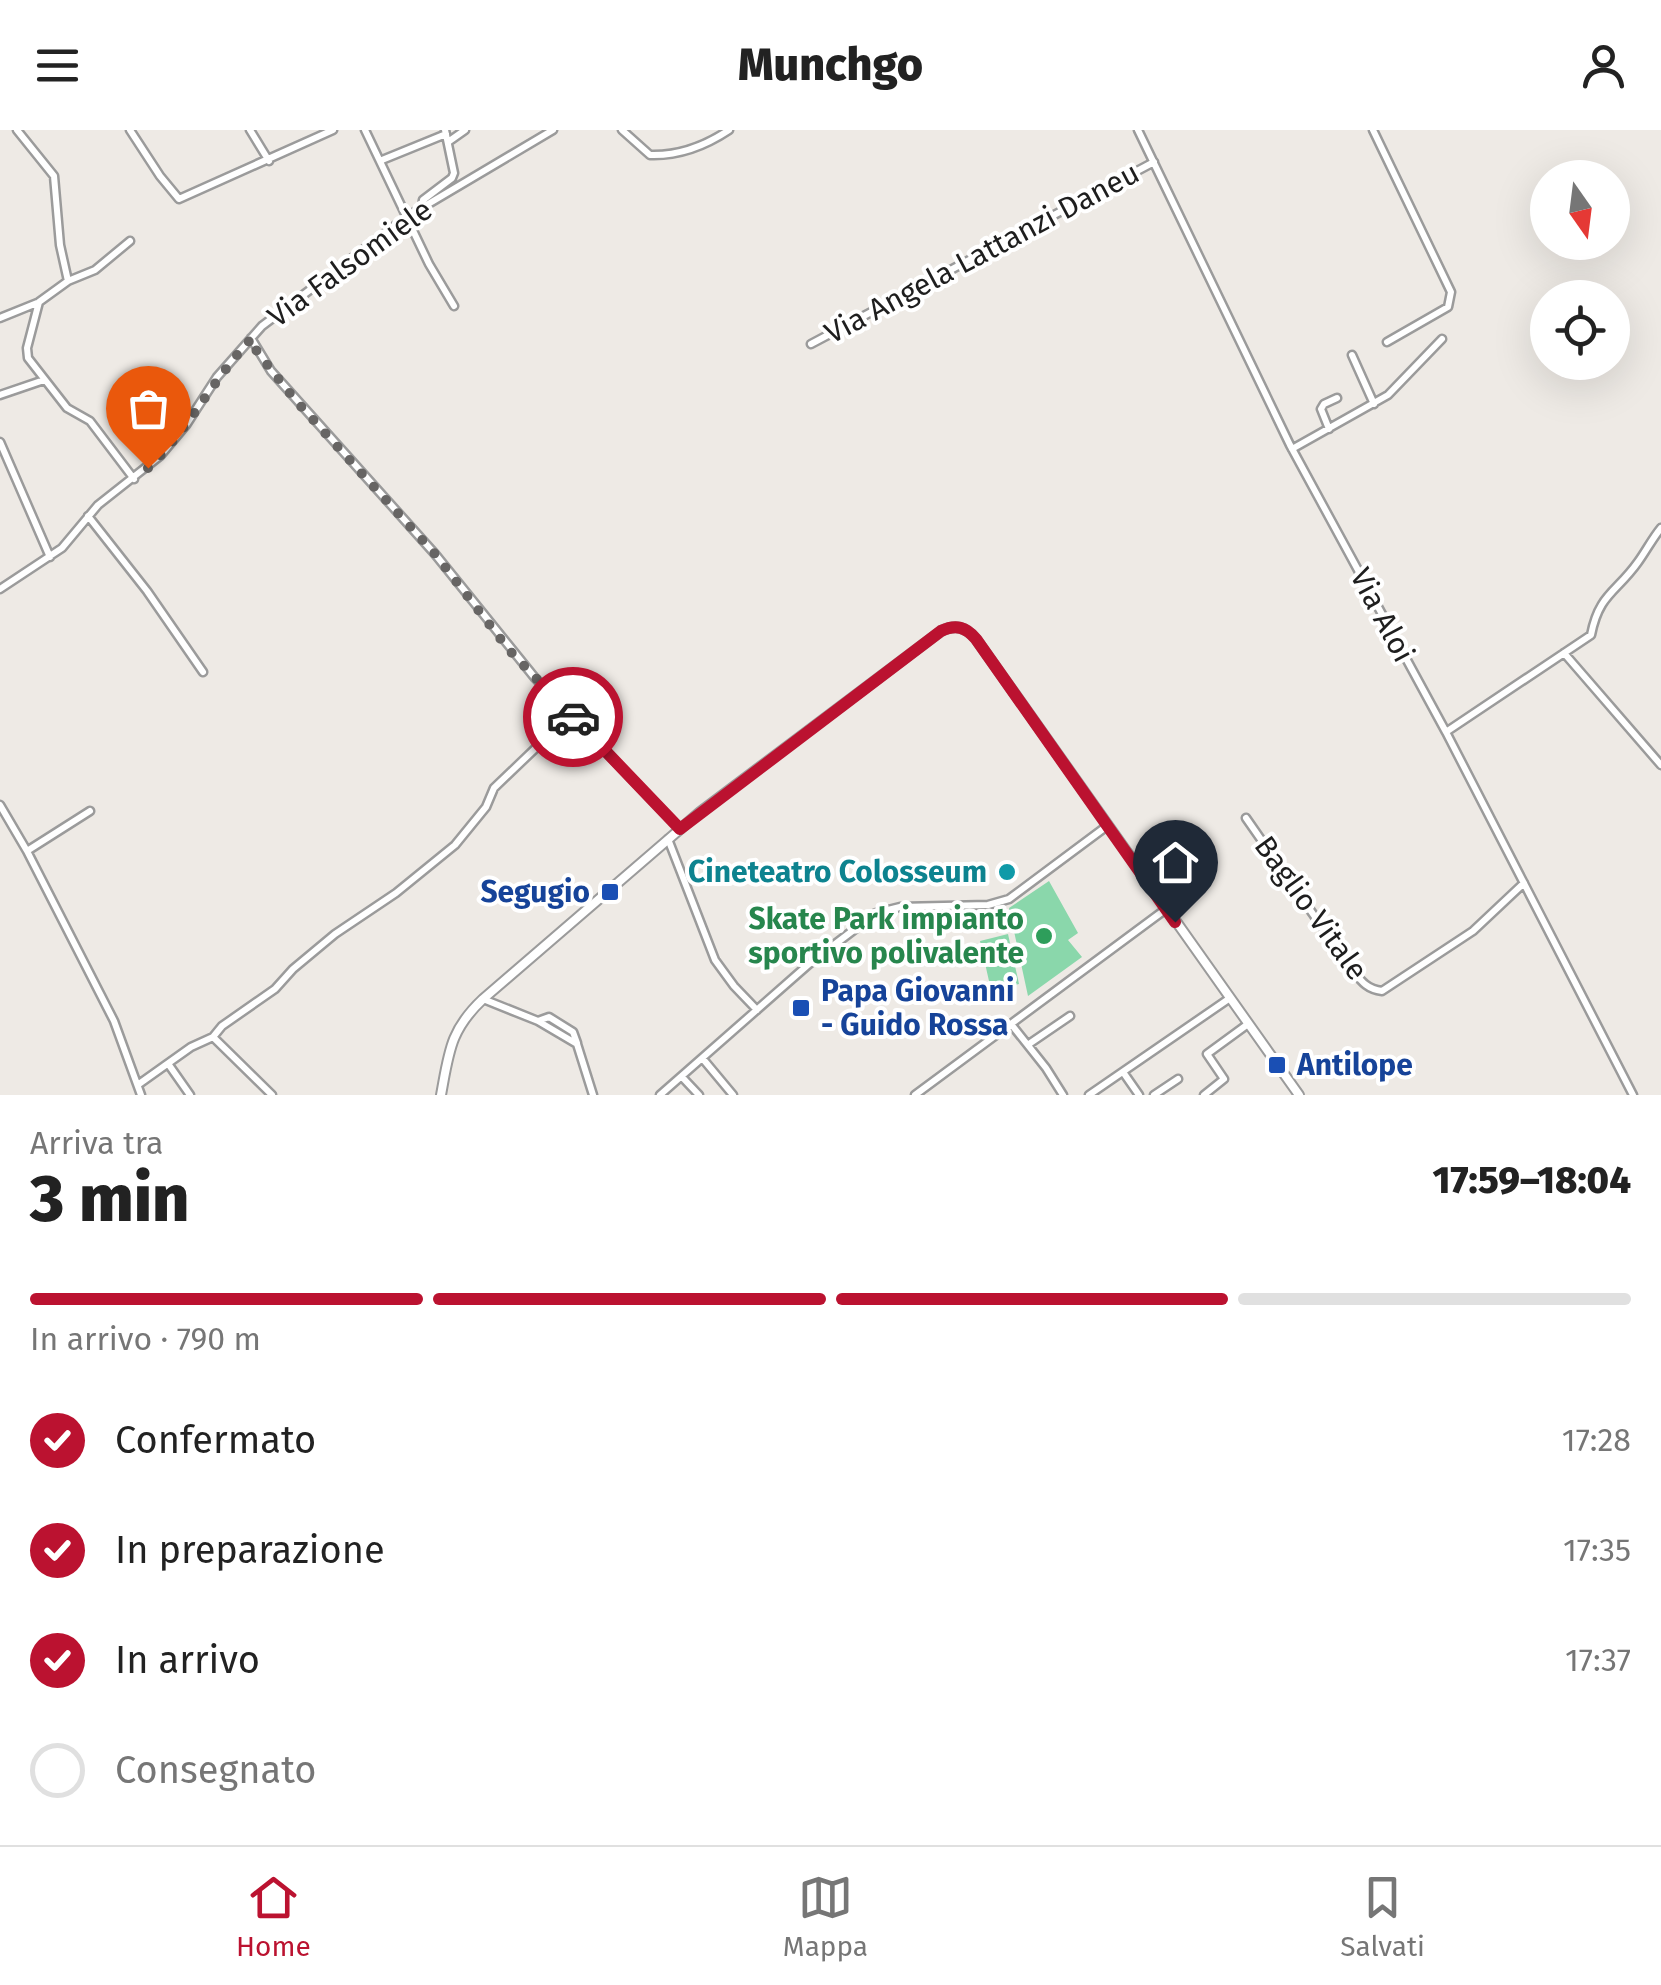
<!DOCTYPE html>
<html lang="it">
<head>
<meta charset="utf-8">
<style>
  body { margin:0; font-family:"Fira Sans",sans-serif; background:#f6f6f6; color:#222; height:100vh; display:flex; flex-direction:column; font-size:38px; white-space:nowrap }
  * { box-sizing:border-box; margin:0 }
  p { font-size:32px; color:#767676 }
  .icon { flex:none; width:55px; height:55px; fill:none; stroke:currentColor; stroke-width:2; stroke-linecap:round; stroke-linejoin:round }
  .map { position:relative; height:965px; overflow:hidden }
  .side { display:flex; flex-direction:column; background:#fff; flex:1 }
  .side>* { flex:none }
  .needle { width:65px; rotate:166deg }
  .buttons { position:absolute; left:1530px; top:30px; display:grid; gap:20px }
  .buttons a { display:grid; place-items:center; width:100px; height:100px; border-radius:50%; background:#fff; box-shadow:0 10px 40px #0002; font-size:50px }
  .pin { position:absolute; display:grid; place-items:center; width:85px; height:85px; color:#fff; margin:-102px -42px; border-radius:50% 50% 50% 0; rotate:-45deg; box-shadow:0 0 10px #0007 }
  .pin .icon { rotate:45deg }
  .courier { position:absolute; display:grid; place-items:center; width:100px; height:100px; margin:-50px; border:8px solid #bb1230; border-radius:50%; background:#fff; color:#222; box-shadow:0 2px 12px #0007 }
  .summary em { font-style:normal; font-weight:800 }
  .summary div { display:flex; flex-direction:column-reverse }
  .summary { display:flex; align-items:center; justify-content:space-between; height:170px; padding:0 30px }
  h1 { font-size:65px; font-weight:800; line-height:75px }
  .bar { display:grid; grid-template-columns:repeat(4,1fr); gap:15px 10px; align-content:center; height:120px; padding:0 30px }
  .bar i { height:12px; border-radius:8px; background:#e0e0e0 }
  .bar .current { background:#bb1230 }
  .bar p { grid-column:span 4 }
  ol { padding:0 30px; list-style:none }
  li { display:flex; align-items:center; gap:30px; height:110px }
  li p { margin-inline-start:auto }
  li .icon { padding:10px; border-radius:50%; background:#bb1230; color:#fff; stroke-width:4 }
  li:last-child { color:#767676 }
  li i { width:55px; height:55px; border:5px solid #e0e0e0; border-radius:50% }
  header { display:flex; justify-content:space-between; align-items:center; height:130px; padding:0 30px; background:#fff; font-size:45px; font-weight:800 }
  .tabs { display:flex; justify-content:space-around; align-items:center; height:140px; border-top:2px solid #e0e0e0; background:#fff; font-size:28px; color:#767676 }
  .tabs a { display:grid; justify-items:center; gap:5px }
  .tabs .current { color:#bb1230 }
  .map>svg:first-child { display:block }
  .pitch { fill:#8ad7ab }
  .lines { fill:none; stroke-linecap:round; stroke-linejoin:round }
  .minor-casing { stroke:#9b9b9b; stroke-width:11 }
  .tertiary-casing { stroke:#9b9b9b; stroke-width:12 }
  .minor { stroke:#fff; stroke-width:6 }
  .tertiary { stroke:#fff; stroke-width:8 }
  .done { stroke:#676564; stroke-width:10; stroke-dasharray:0 18 }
  .route { stroke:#bb1230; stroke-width:12 }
  .culture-dot { fill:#0f9aa8; stroke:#fff; stroke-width:4 }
  .transit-dot { fill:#1a4fb4; stroke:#fff; stroke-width:4 }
  .leisure-dot { fill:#2e9e5b; stroke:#fff; stroke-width:4 }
  .labels { text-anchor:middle; stroke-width:8; stroke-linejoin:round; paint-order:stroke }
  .street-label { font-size:30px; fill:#1e1e1e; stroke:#fff }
  .culture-label { font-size:30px; font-weight:bold; fill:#0d838f; stroke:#fff; text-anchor:end }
  .transit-label { font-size:30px; font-weight:bold; fill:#164399; stroke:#fff; text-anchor:start }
  .leisure-label { font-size:30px; font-weight:bold; fill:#27864d; stroke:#fff; text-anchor:end }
</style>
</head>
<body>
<header><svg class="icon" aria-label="menu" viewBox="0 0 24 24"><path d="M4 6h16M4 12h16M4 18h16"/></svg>Munchgo<svg class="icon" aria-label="person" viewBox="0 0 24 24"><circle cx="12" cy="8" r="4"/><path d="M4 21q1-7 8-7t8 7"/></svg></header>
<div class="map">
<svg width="1661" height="965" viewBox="0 0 1661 965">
  <rect width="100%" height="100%" fill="#eeeae5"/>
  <path class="pitch" d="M1049 751 1078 803 1068 810 1082 827 1028 866 1009 778Z
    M1008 804 1019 854 991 860 980 811Z"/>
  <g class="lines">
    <defs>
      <path id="minor" d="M17 0 54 46 60 115 68 151 39 172 27 218 28 228 67 278 90 291 134 349
        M130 0 160 46 179 69 333 0
        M250 0 269 31
        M365 0 429 134 454 176
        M622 0 650 25C680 26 705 16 729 0
        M1138 0 1290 315 1446 602 1633 965
        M1373 0 1451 162 1448 177 1387 212
        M448 12 465 0
        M382 30 446 4
        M422 76 423 70 452 48 454 43 445 0
        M68 151 95 140 130 111
        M0 188 37 173
        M251 208 271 241 435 424 535 548 680 699
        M811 214 1154 32
        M1352 225 1374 274
        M0 265 44 250
        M1329 299 1321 279 1324 274 1337 268
        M0 312 50 427
        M1292 319 1388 265 1442 209
        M88 386 147 461 203 542
        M0 459 62 418 98 375 160 326 186 295 217 247 262 196 408 86 553 0
        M1564 523 1661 635
        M1446 602 1591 505C1599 464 1616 463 1638 432 1646 421 1652 409 1661 398
        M0 675 27 721 114 891 141 965
        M1246 688 1350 837C1360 849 1365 859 1382 861L1473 801 1524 753
        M668 709 715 830 734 856 757 880
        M27 721 90 681
        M483 869 538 891 577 914 593 965
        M538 891 549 887 573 902 577 913
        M1011 894 1046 938 1063 965
        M213 907 272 965
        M1029 914 1070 886
        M703 929 733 965
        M169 935 190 965
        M1123 942 1139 965
        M682 947 699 965
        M139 954 191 917 213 907 222 896 275 859 293 839 335 804 396 763 455 715 486 677 494 658 541 613 574 588
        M660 965 809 834 876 783 900 777 988 775 1009 769 1107 696
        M915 965 1166 779
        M1089 965 1230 868
        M1154 965 1178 949
        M1204 965 1224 949 1207 924 1248 894"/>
      <path id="tertiary" d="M441 965C449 922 450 900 483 869L700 682 941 501C956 494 966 497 976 509L1299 965"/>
    </defs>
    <use href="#minor" class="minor-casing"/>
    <use href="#tertiary" class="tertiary-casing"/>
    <use href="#minor" class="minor"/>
    <use href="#tertiary" class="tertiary"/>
  </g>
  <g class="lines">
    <path class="done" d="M148 338C189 299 213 249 252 208L257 222 297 272 435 424 509 520 573 587"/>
    <path class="route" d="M573 587 680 699 941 501C956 494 966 497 976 509L1175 792"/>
  </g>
  <circle class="culture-dot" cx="1007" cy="742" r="10"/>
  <g class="transit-dot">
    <rect x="600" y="752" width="20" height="20" rx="5"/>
    <rect x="791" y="868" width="20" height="20" rx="5"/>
    <rect x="1267" y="925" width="20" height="20" rx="5"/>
  </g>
  <circle class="leisure-dot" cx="1044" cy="806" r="10"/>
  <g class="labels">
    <g class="street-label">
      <text transform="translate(982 123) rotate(-28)" y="10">Via Angela Lattanzi Daneu</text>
      <text transform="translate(350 133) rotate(-36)" y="10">Via Falsomiele</text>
      <text transform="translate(1382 485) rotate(62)" y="10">Via Aloi</text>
      <text transform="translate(1311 778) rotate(54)" y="10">Baglio Vitale</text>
    </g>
    <g class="culture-label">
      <text x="987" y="752">Cineteatro Colosseum</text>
    </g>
    <g class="transit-label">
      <text x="590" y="772" text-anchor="end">Segugio</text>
      <text x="821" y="871">Papa Giovanni<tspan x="821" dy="34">- Guido Rossa</tspan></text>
      <text x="1297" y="945">Antilope</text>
    </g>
    <g class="leisure-label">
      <text x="1024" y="799">Skate Park impianto<tspan x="1024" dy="34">sportivo polivalente</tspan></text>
    </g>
  </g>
</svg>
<div class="buttons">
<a><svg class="needle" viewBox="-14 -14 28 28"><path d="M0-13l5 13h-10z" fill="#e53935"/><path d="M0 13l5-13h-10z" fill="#767676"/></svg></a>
<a><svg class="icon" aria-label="locate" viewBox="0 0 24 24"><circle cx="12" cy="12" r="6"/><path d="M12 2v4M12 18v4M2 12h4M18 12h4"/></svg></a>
</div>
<div class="pin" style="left:148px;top:338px;background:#ea580c"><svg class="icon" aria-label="bag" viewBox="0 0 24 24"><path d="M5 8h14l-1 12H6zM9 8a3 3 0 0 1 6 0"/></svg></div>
<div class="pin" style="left:1175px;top:792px;background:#1f2937"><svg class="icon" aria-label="home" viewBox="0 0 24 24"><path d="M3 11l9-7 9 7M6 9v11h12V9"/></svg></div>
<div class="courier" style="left:573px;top:587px"><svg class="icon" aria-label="car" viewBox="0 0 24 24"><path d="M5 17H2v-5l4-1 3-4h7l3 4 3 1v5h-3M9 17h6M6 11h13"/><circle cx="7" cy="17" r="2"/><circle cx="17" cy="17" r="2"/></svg></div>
</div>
<section class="side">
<div class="summary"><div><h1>3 min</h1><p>Arriva tra</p></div><em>17:59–18:04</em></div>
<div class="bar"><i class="current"></i><i class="current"></i><i class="current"></i><i></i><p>In arrivo · 790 m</p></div>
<ol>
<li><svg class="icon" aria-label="check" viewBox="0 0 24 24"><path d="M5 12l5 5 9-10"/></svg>Confermato<p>17:28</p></li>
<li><svg class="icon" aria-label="check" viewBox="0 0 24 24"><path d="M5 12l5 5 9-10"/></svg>In preparazione<p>17:35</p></li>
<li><svg class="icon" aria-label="check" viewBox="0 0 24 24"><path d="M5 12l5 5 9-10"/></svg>In arrivo<p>17:37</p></li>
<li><i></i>Consegnato</li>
</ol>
</section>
<nav class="tabs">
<a class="current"><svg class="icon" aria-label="home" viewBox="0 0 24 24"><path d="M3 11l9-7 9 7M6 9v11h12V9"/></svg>Home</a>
<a><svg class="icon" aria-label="map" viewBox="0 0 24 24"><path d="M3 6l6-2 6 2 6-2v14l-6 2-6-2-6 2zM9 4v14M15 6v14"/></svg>Mappa</a>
<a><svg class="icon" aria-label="saved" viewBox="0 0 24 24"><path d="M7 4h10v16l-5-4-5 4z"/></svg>Salvati</a>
</nav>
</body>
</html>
